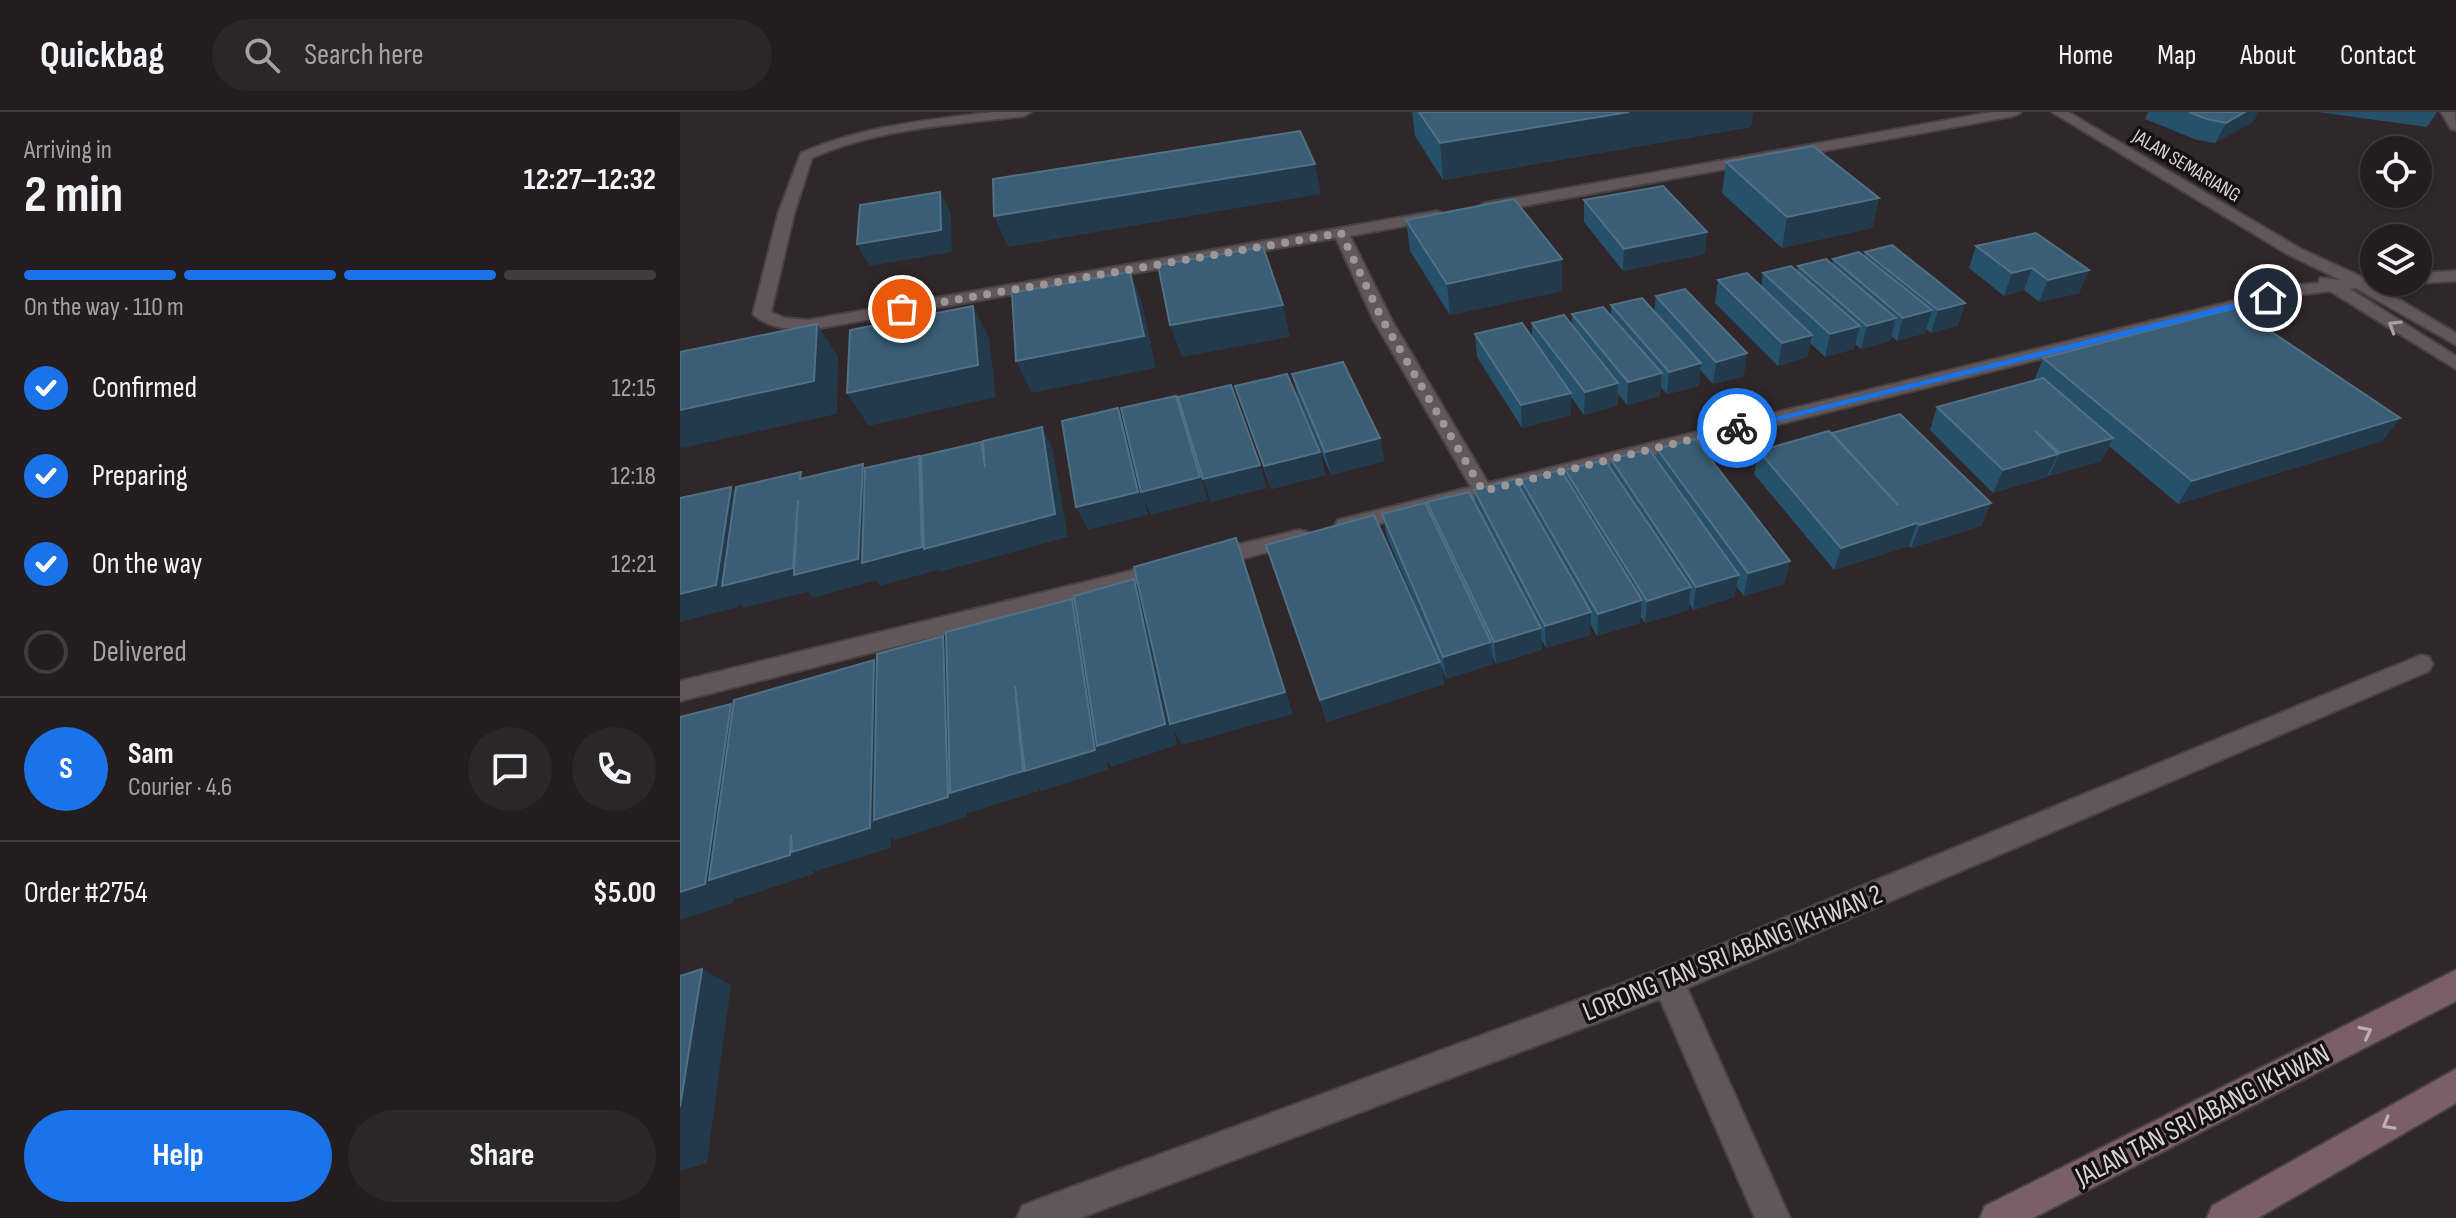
<!DOCTYPE html>
<html lang="en">
<head>
<meta charset="utf-8">
<style>
  body { margin:0; font-family:"Sofia Sans Condensed",sans-serif; background:#2b2628; color:#f1f3f6; height:100vh; display:flex; flex-direction:column; font-size:30px; white-space:nowrap }
  * { box-sizing:border-box; margin:0 }
  p { font-size:26px; color:#a3a2a4 }
  .icon { flex:none; width:44px; height:44px; fill:none; stroke:currentColor; stroke-width:2; stroke-linecap:round; stroke-linejoin:round }
  .map { position:relative; flex:1; overflow:hidden }
  .sheet { display:flex; flex-direction:column; background:#231d1f; width:680px }
  .sheet>* { flex:none }
  .controls { position:absolute; left:1680px; top:24px; display:grid; gap:16px }
  .controls a { display:grid; place-items:center; width:72px; height:72px; border-radius:50%; background:#231d1f; box-shadow:0 2px 6px #0004,0 0 0 2px #403b3d; font-size:40px }
  .pin { position:absolute; display:grid; place-items:center; width:68px; height:68px; color:#fff; margin:-34px; border:4px solid #fff; border-radius:50%; box-shadow:0 2px 8px #0007 }
  .courier { position:absolute; display:grid; place-items:center; width:80px; height:80px; margin:-40px; border:6px solid #1a73e8; border-radius:50%; background:#fff; color:#222; box-shadow:0 2px 10px #0007 }
  .head em { font-style:normal; font-weight:700 }
  .head div { display:flex; flex-direction:column-reverse }
  .head { display:flex; align-items:center; justify-content:space-between; height:136px; padding:0 24px }
  h1 { font-size:52px; font-weight:700; line-height:60px }
  .bar { display:grid; grid-template-columns:repeat(4,1fr); gap:12px 8px; align-content:center; height:96px; padding:0 24px }
  .bar i { height:10px; border-radius:6px; background:#403b3d }
  .bar .selected { background:#1a73e8 }
  .bar p { grid-column:span 4 }
  .line { display:flex; align-items:center; gap:20px; padding:0 24px; border-top:2px solid #403b3d }
  .line div { flex:1 }
  .round { display:grid; place-items:center; flex:none; width:84px; height:84px; border-radius:42px; background:#2b2628 }
  ol { padding:0 24px; list-style:none }
  li { display:flex; align-items:center; gap:24px; height:88px }
  li p { margin-inline-start:auto }
  li .icon { padding:8px; border-radius:50%; background:#1a73e8; color:#fff; stroke-width:4 }
  li:last-child { color:#a3a2a4 }
  li i { width:44px; height:44px; border:4px solid #403b3d; border-radius:50% }
  .action { display:flex; gap:16px; margin-top:auto; padding:16px 24px }
  .action a { flex:1; height:92px; border-radius:48px; background:#1a73e8; color:#fff; font-size:32px; font-weight:700; line-height:92px; text-align:center }
  .action a+a { background:#2b2628; color:#f1f3f6 }
  header { display:flex; align-items:center; gap:48px; box-sizing:border-box; height:112px; padding:0 40px; background:#231d1f; border-bottom:2px solid #403b3d }
  header strong { font-size:38px }
  nav { display:flex; gap:44px; margin-inline-start:auto; font-size:28px }
  .search { width:560px; height:72px; background:#2b2628; display:flex; align-items:center; gap:20px; box-sizing:border-box; padding:0 28px; border-radius:44px; color:#a3a2a4; font-size:30px }
  main { display:flex; flex:1; min-height:0 }
  .map>svg:first-child { display:block }
  .lines { fill:none; stroke-linecap:round; stroke-linejoin:round }
  .street-casing { stroke:#494244; stroke-width:4 }
  .secondary-casing { stroke:#494244; stroke-width:4 }
  .street { fill:#61575a; fill-rule:evenodd }
  .secondary { fill:#7b5f68; fill-rule:evenodd }
  .wall { fill:#26516a }
  .shaded-wall { fill:#223a4b }
  .building { fill:#395e75; stroke:#527084; stroke-width:2 }
  .oneway { stroke:#a8a0a3 }
  .oneway2 { stroke:#bbafb3 }
  .route { fill:#1a73e8 }
  .done { stroke:#9c9698; stroke-width:8; stroke-dasharray:0 14.4 }
  .labels { text-anchor:middle; stroke-width:7; stroke-linejoin:round; paint-order:stroke }
  .far-street-label { font-size:20px; fill:#d7d1d3; stroke:#151112 }
  .near-street-label { font-size:28px; fill:#d7d1d3; stroke:#151112 }
</style>
</head>
<body>
<header>
<strong>Quickbag</strong>
<div class="search"><svg class="icon" aria-label="search" viewBox="0 0 24 24"><circle cx="10" cy="10" r="6"/><path d="M15 15l6 6"/></svg>Search here</div>
<nav><a>Home</a><a>Map</a><a>About</a><a>Contact</a></nav>
</header>
<main>
<section class="sheet">
<div class="head"><div><h1>2 min</h1><p>Arriving in</p></div><em>12:27–12:32</em></div>
<div class="bar"><i class="selected"></i><i class="selected"></i><i class="selected"></i><i></i><p>On the way · 110 m</p></div>
<ol>
<li><svg class="icon" aria-label="check" viewBox="0 0 24 24"><path d="M5 12l5 5 9-10"/></svg>Confirmed<p>12:15</p></li>
<li><svg class="icon" aria-label="check" viewBox="0 0 24 24"><path d="M5 12l5 5 9-10"/></svg>Preparing<p>12:18</p></li>
<li><svg class="icon" aria-label="check" viewBox="0 0 24 24"><path d="M5 12l5 5 9-10"/></svg>On the way<p>12:21</p></li>
<li><i></i>Delivered</li>
</ol>
<div class="line" style="height:144px"><b class="round" style="background:#1a73e8;color:#fff">S</b><div><b>Sam</b><p>Courier · 4.6</p></div><a class="round"><svg class="icon" aria-label="chat" viewBox="0 0 24 24"><path d="M4 5h16v11H9l-5 4z"/></svg></a><a class="round"><svg class="icon" aria-label="phone" viewBox="0 0 24 24"><path d="M5 4h4l2 5-3 2q2 4 5 5l2-3 5 2v4C11 20 4 13 5 4z"/></svg></a></div>
<div class="line" style="height:104px"><div>Order #2754</div><b>$5.00</b></div>
<div class="action"><a>Help</a><a>Share</a></div>
</section>
<div class="map">
<svg width="1776" height="1106" viewBox="0 0 1776 1106">
  <rect width="100%" height="100%" fill="#2f2729"/>
  <g class="lines">
    <defs>
      <path id="street" d="M313 0H351L344 4C273 13 198 16 132 46L114 102 91 200 104 206 128 208 757 99 762 101V107L670 124 711 207 808 371 1618 173 1639 171 1640 166 1661 168 1609 143 1372 0H1388L1621 137 1682 165 1694 164V170H1702L1696 174 1776 221V233L1676 176 1670 177 1776 244V257L1650 179 1618 183 666 420 658 418 655 413 658 408 791 375 693 207 656 126 128 218C108 217 89 217 73 202L98 102 121 41C182 14 248 8 313 0Z
        M1312 0H1341L1334 4 805 101 797 96 805 91Z
        M1761 0H1775L1776 18 1771 17Z
        M1776 159V169L1738 171 1734 170H1738V161Z
        M619 418 627 420 630 425 627 430 530 455 522 453 519 447 522 441Z
        M487 450 495 452 498 458 495 464 0 589V569Z
        M1741 543 1749 545 1753 552 1749 559 1007 876 1110 1106H1075L980 887 400 1106H337L342 1094 354 1089 986 855Z"/>
      <path id="secondary" d="M1776 858V889L1353 1106H1300L1305 1094Z
        M1776 957V991L1578 1106H1527L1532 1094Z"/>
    </defs>
    <use href="#street" class="street-casing"/>
    <use href="#secondary" class="secondary-casing"/>
    <use href="#street" class="street"/>
    <use href="#secondary" class="secondary"/>
  </g>
  <path class="wall" d="M732 0H1073L1071 15 763 68 735 24Z
    M1468 0H1578L1573 10 1535 31 1517 28 1465 7Z
    M1638 0H1757L1747 15Z
    M1046 50 1199 86 1192 116 1102 136 1042 81Z
    M904 88 1025 142 943 159 904 110Z
    M726 108 882 179 770 203 730 139Z
    M1296 134 1409 158 1399 181 1359 190 1344 178 1324 184 1289 156Z
    M1185 140 1285 191 1278 213 1251 221 1246 217 1245 221 1217 229 1211 224 1210 229 1181 237 1175 232 1174 237 1145 245 1130 231 1127 245 1098 254 1035 191 1038 168 1081 175 1083 161 1117 159 1118 154 1152 152 1153 147 1184 144Z
    M976 184 1064 264 1033 272 1020 258 1019 274 987 282 980 274V284L947 293 938 282 937 294 904 303 891 285V303L842 316 797 245 795 222 852 226V211L892 214V202L931 204V193L974 200Z
    M1363 246 1720 306 1702 329 1498 392 1429 334 1421 349 1369 364 1368 363 1367 365 1313 381 1250 318 1257 295 1354 269Z
    M612 262 700 326 704 349 651 363 618 285Z
    M555 274 646 363 591 377Z
    M1152 321 1311 391 1301 414 1231 436 1229 434 1154 458 1074 362 1079 339 1152 323Z
    M977 337 1110 449 1104 472 1064 484 1056 474 1054 485 1013 498 1009 491 1008 498 965 511 960 504V511L917 524 910 511V523L866 536 861 527 862 538 816 552 812 544 813 552 766 567 761 553 764 572 647 610 594 455 747 520 707 425 702 402 748 397 747 390 795 391 794 378 841 379V368L885 364V358L930 356 931 347 976 348Z"/>
  <path class="shaded-wall" d="M949 0H1073L1071 15 763 68 760 31Z
    M1565 0H1578L1573 10 1535 31 1546 11Z
    M635 52 641 82 328 135 314 104Z
    M260 80 271 101 272 140 189 154 177 132Z
    M1199 86 1192 116 1102 136 1107 105Z
    M1027 120 1025 142 943 159 944 137Z
    M882 147V179L770 203 767 172Z
    M1352 156 1344 178 1324 184 1332 161Z
    M1409 158 1399 181 1359 190 1368 168Z
    M450 160 462 191 476 256 352 281 336 249Z
    M1285 191 1278 213 1251 221 1258 198Z
    M603 193 610 225 502 245 490 213Z
    M293 194 309 226 316 285 189 314 167 281Z
    M1252 198 1245 221 1217 229 1223 206Z
    M1216 206 1210 229 1181 237 1187 214Z
    M137 212 158 244 157 302 2 336 0 334V298Z
    M1180 214 1174 237 1145 245 1150 222Z
    M1132 223 1127 245 1098 254 1102 231Z
    M1067 241 1064 264 1033 272 1036 250Z
    M1021 251 1019 274 987 282 989 260Z
    M982 261 980 284 947 293 948 270Z
    M938 271 937 294 904 303 905 280Z
    M891 281V303L842 316 841 293Z
    M496 284 504 307 528 388 471 403 465 389 468 403 408 418 396 395 438 296 448 319Z
    M1720 306 1702 329 1498 392 1512 369Z
    M362 315 373 338 388 425 260 460 258 456V458L200 474 196 468 134 486 128 480 63 496 59 491 58 495 0 510V482L51 375 71 397 118 388 183 352 199 375 239 344 254 367Z
    M700 326 704 349 651 363 645 340Z
    M1433 326 1421 349 1369 364 1380 341Z
    M640 340 646 363 591 377 584 354Z
    M1378 342 1367 365 1313 381 1323 358Z
    M580 353 587 376 531 390 523 367Z
    M1311 391 1301 414 1231 436 1240 413Z
    M1237 411 1229 434 1154 458 1161 436Z
    M556 426 613 602 502 633 494 618 497 633 431 655 427 648 428 658 361 679 358 676 359 679 289 701 286 698 287 705 215 728 211 725V736L136 759 134 758V762L57 787 54 784 53 791 0 808V780L51 592 74 613 111 722 194 548 213 570 263 524 279 546 335 574 392 487 405 510 454 467 465 490Z
    M1110 449 1104 472 1064 484 1068 461Z
    M1059 463 1054 485 1013 498 1016 475Z
    M1011 475 1008 498 965 511 967 489Z
    M962 488 960 511 917 524 918 502Z
    M911 500 910 523 866 536 865 514Z
    M861 516 862 538 816 552 814 530Z
    M811 530 813 552 766 567 763 545Z
    M760 550 764 572 647 610 640 588Z
    M22 857 51 873 27 1051 0 1059V995Z"/>
  <path class="building" d="M739 0H949L760 31Z
    M1509 0H1565L1546 11 1527 7Z
    M620 19 635 52 314 104 313 67Z
    M1133 34 1199 86 1107 105 1046 50Z
    M983 74 1027 120 944 137 904 88Z
    M260 80 261 118 177 132 180 93Z
    M834 87 882 147 767 172 726 108Z
    M1356 121 1409 158 1368 168 1352 156 1332 161 1296 134Z
    M1212 133 1285 191 1258 198 1185 140Z
    M583 135 603 193 490 213 478 153Z
    M1179 140 1252 198 1223 206 1153 147Z
    M1146 147 1216 206 1187 214 1118 154Z
    M1111 154 1180 214 1150 222 1083 161Z
    M450 160 464 224 336 249 332 181Z
    M1067 161 1132 223 1102 231 1038 168Z
    M1005 177 1067 241 1036 250 976 184Z
    M962 186 1021 251 989 260 931 193Z
    M293 194 298 253 167 281 170 218Z
    M923 195 982 261 948 270 892 202Z
    M1556 196 1720 306 1512 369 1363 246Z
    M884 203 938 271 905 280 852 211Z
    M842 211 891 281 841 293 795 222Z
    M137 212 134 269 0 298V240Z
    M663 250 700 326 645 340 612 262Z
    M607 262 640 340 584 354 555 274Z
    M1363 266 1433 326 1380 341 1355 319 1378 342 1323 358 1257 295Z
    M551 273 580 353 523 367 498 285Z
    M496 284 520 365 461 380 441 296Z
    M438 296 458 380 396 395 382 309Z
    M1220 302 1311 391 1240 413 1237 411 1161 436 1079 339 1149 319 1218 393 1152 321Z
    M362 315 375 402 244 437 241 344 301 330 305 355 303 329Z
    M1015 327 1110 449 1068 461 977 337Z
    M969 337 1059 463 1016 475 931 347Z
    M239 344 242 435 182 451 185 356Z
    M925 348 1011 475 967 489 885 358Z
    M183 352 178 447 114 463 118 388 113 456 42 474 56 375 121 360 120 367Z
    M881 358 962 488 918 502 841 368Z
    M835 367 911 500 865 514 794 378Z
    M51 375 36 473 0 482V386Z
    M789 380 861 516 814 530 747 390Z
    M745 391 811 530 763 545 702 402Z
    M694 403 760 550 640 588 586 433Z
    M556 426 605 580 490 612 454 455Z
    M454 467 485 612 417 634 394 484Z
    M392 487 415 638 345 659 335 574 343 659 270 681 266 520Z
    M263 524 268 685 194 708 197 542Z
    M194 548 190 716 112 740 111 722 110 743 29 768 54 588Z
    M51 592 25 772 0 780V605Z
    M22 857 0 995V864Z"/>
  <defs><path id="oneway-chevron" d="M-2-3.5L2.5 0L-2 3.5" fill="none" stroke-width="1.6" stroke-linecap="round" stroke-linejoin="round" transform="scale(2)"/></defs>
  <use class="oneway" href="#oneway-chevron" transform="translate(1714 214) rotate(-148)"/>
  <g class="oneway2">
    <use href="#oneway-chevron" transform="translate(1686 920) rotate(-27)"/>
    <use href="#oneway-chevron" transform="translate(1708 1012) rotate(150)"/>
  </g>
  <path class="route" d="M1588 183 1591 188 1057 319 1052 316Z"/>
  <g class="lines">
    <path class="done" d="M222 197 661 121 702 207 803 379 1057 316"/>
  </g>
  <g class="labels">
    <g class="far-street-label">
      <text transform="translate(1507 53) rotate(31)" y="7">JALAN SEMARIANG</text>
    </g>
    <g class="near-street-label">
      <text transform="translate(1052 840) rotate(-22)" y="10">LORONG TAN SRI ABANG IKHWAN 2</text>
      <text transform="translate(1522 1002) rotate(-27)" y="10">JALAN TAN SRI ABANG IKHWAN</text>
    </g>
  </g>
</svg>
<div class="controls">
<a><svg class="icon" aria-label="locate" viewBox="0 0 24 24"><circle cx="12" cy="12" r="6"/><path d="M12 2v4M12 18v4M2 12h4M18 12h4"/></svg></a>
<a><svg class="icon" aria-label="layers" viewBox="0 0 24 24"><path d="M12 4l9 5-9 5-9-5zM3 14l9 5 9-5"/></svg></a>
</div>
<div class="pin" style="left:222px;top:197px;background:#ea580c"><svg class="icon" aria-label="bag" viewBox="0 0 24 24"><path d="M5 8h14l-1 12H6zM9 8a3 3 0 0 1 6 0"/></svg></div>
<div class="pin" style="left:1588px;top:186px;background:#1f2937"><svg class="icon" aria-label="home" viewBox="0 0 24 24"><path d="M3 11l9-7 9 7M6 9v11h12V9"/></svg></div>
<div class="courier" style="left:1057px;top:316px"><svg class="icon" aria-label="bike" viewBox="0 0 24 24"><circle cx="6" cy="16" r="4"/><circle cx="18" cy="16" r="4"/><path d="M6 16l4-8h5l3 8M10 8l3 8H6M13 5h3"/></svg></div>
</div>
</main>
</body>
</html>
